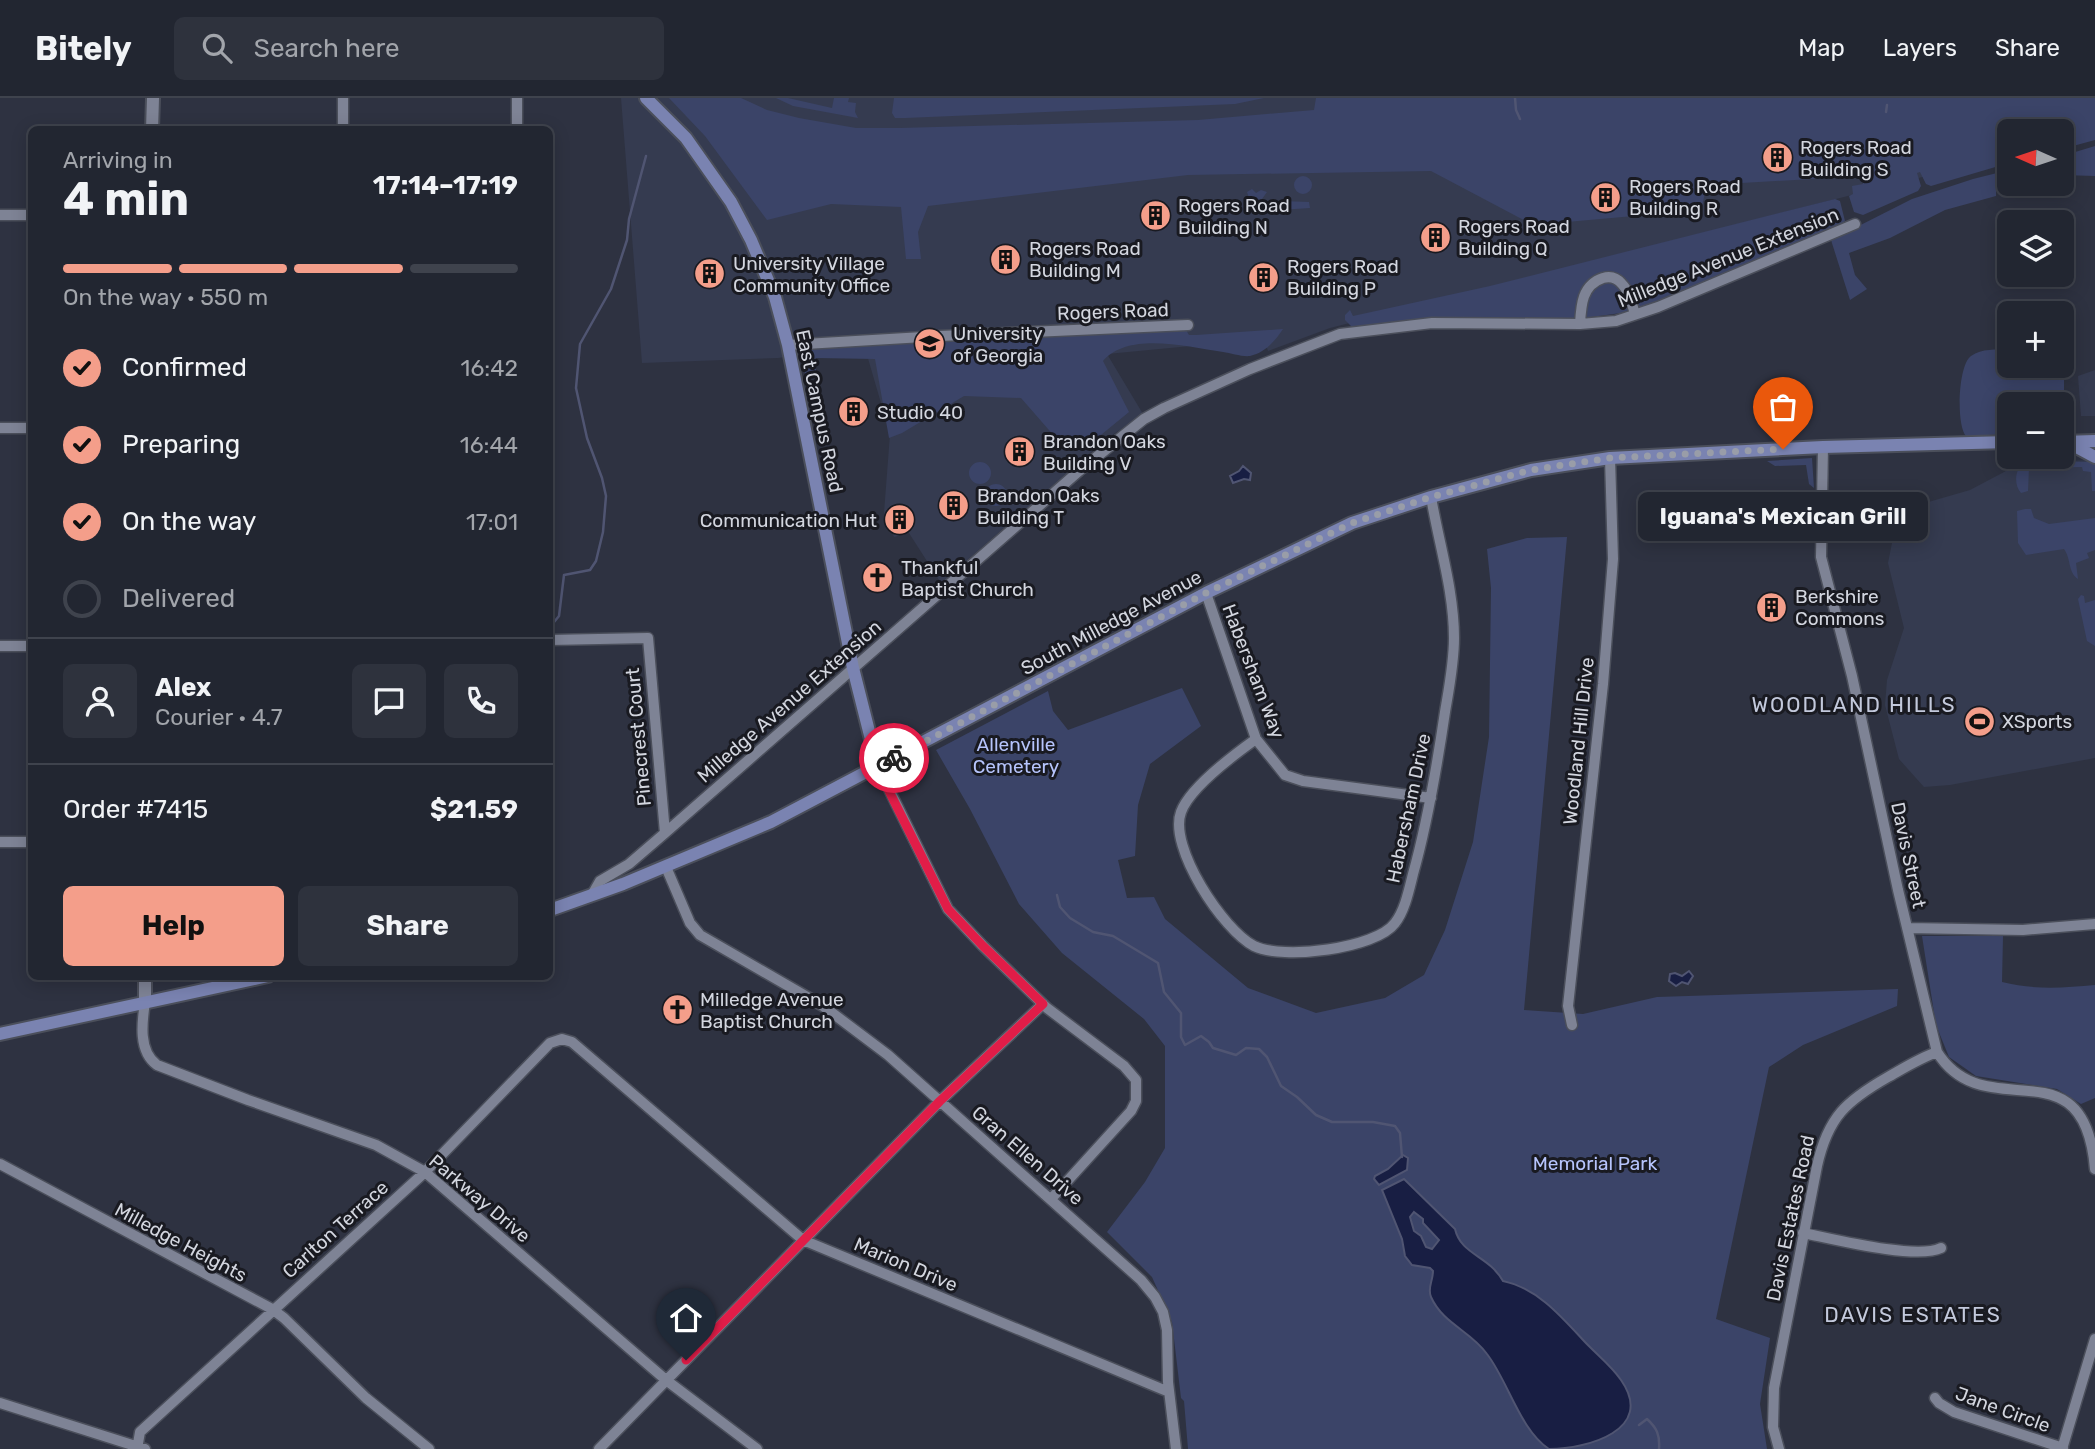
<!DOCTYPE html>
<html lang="en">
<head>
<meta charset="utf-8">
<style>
  body { margin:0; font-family:Rubik,sans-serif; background:#2e323d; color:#f1f3f6; height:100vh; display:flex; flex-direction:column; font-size:26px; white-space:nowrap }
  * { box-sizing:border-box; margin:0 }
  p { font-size:23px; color:#a2a5ab }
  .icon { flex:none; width:38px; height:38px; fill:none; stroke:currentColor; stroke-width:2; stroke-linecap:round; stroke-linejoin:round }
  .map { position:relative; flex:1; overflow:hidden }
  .drawer { position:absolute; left:28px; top:28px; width:525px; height:854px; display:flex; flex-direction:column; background:#222631; border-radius:10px; box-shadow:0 4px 18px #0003,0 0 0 2px #3f434d }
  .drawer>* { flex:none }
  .needle { width:46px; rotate:273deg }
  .tools { position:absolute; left:1997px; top:21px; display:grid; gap:14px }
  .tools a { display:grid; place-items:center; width:77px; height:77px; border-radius:10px; background:#222631; box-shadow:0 4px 18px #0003,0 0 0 2px #3f434d; font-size:35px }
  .pin { position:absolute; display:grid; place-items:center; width:60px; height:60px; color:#fff; margin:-72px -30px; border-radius:50% 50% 50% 0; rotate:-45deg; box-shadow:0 0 7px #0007 }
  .pin .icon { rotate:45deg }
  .courier { position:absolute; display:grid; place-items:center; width:70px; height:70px; margin:-35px; border:5px solid #e11d48; border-radius:50%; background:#fff; color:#222; box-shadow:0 2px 9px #0007 }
  .bubble { position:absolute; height:49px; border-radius:10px; background:#222631; box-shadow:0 4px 18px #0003,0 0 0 2px #3f434d; font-size:23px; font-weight:700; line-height:49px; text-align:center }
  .headline em { font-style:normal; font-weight:700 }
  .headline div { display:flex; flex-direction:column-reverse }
  .headline { display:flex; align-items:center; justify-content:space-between; height:119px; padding:0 35px }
  h1 { font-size:46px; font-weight:700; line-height:52px }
  .bar { display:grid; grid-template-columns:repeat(4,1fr); gap:10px 7px; align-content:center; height:84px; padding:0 35px }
  .bar i { height:9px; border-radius:5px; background:#3f434d }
  .bar .active { background:#f49e8a }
  .bar p { grid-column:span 4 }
  .line { display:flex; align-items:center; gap:18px; padding:0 35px; border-top:2px solid #3f434d }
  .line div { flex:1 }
  .round { display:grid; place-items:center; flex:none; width:74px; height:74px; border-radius:10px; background:#2e323d }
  ol { padding:0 35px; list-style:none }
  li { display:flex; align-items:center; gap:21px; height:77px }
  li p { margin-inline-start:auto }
  li .icon { padding:7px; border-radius:50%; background:#f49e8a; color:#111; stroke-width:4 }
  li:last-child { color:#a2a5ab }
  li i { width:38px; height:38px; border:4px solid #3f434d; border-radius:50% }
  .cta { display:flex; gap:14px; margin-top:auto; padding:14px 35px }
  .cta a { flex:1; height:80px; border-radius:10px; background:#f49e8a; color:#111; font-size:28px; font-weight:700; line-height:80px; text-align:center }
  .cta a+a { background:#2e323d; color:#f1f3f6 }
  header { display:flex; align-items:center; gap:42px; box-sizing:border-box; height:98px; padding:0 35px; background:#222631; border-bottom:2px solid #3f434d }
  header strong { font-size:33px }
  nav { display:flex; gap:38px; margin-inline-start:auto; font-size:24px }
  .search { width:490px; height:63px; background:#2e323d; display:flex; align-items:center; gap:18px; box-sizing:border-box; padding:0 24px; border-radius:10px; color:#a2a5ab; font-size:26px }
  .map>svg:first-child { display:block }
  .built { fill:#353b50 }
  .green { fill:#3b4468 }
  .water { fill:#181e43; stroke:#505572; stroke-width:2; fill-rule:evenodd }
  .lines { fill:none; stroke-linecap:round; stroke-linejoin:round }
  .stream { stroke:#505572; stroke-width:2.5 }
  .minor-casing { stroke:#4b4f5b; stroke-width:13 }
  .tertiary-casing { stroke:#4b4f5b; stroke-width:16 }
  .secondary-casing { stroke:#4b4f5b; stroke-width:16 }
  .minor { stroke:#7e8395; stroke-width:10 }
  .tertiary { stroke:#7e8395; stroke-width:12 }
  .secondary { stroke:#7a83b1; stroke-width:12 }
  .done { stroke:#999da8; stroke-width:7; stroke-dasharray:0 12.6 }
  .route { stroke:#e11d48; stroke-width:9 }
  .labels { text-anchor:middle; stroke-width:6; stroke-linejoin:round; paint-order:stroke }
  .poi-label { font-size:19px; fill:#d3d6df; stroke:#191a21; text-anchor:start }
  .street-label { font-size:19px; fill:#d3d6df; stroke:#191a21 }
  .park-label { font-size:19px; fill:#b6c4fc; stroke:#191a21 }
  .neighbourhood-label { font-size:21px; letter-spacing:2px; fill:#c3c9dc; stroke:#191a21 }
</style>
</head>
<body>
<header>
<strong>Bitely</strong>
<div class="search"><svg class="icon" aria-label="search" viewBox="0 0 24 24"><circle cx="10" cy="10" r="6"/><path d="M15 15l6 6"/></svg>Search here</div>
<nav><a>Map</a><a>Layers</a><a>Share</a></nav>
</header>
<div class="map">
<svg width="2095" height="1351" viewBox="0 0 2095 1351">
  <rect width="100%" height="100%" fill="#2e3241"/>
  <path class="built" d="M621 0H2095V35L2009 33V57L1330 230 1268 253 1264 241 1107 256 1143 316 1105 342 941 485 909 435 894 439 884 415 890 336 867 257 807 256 778 260 642 265Z
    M2095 272V318H2081L2078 278Z
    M2095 362V660L1950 687 1924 689 1899 661 1885 607 1887 582 1904 530 1888 465 1895 430 1925 405 1970 392 2023 364Z"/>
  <path class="green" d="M669 0H741L767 12 799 20 856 30H900L1198 22 1314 12 1316 0H2095V42L2062 51V33H2009V65L1931 88 1926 86 1920 74 1917 75 1921 88 1918 93 1863 117 1854 114 1849 98 1853 96 1852 88 1863 86 1862 78 1707 87 1701 112 1533 127 1431 73 1188 77 928 108 918 134 921 161H906L901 109 831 106 767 122 705 38Z
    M776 0H788L832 10 834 0H849L848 4 856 5 855 14 858 20 793 8Z
    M894 0H1264L1235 6 905 20H895L892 15Z
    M2095 48V78L2062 77V58Z
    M2009 72V84L1996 86V98L1945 112 1890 140 1849 155 1855 177 1867 191 1850 202 1831 142 1912 101 1973 81Z
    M1294 87a9 9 0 1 1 18 0a9 9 0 1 1-18 0Z
    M1252 91 1256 95 1261 92 1267 94 1262 101V107L1251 106 1247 94Z
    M1835 101 1840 103 1845 123 1834 131 1678 196 1621 215 1584 220H1426L1352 229 1345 222V217L1350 212 1353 218 1490 188Z
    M1281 103 1309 104 1310 110 1280 112 1278 108Z
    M1283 231C1275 243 1265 255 1250 258 1242 259 1231 255 1223 254 1187 249 1129 233 1103 263L1129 314 1096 341 1062 347 1021 300 964 298 902 335 889 340 875 261 816 260V275L806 280 801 255 804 251 1186 232 1189 237H1196Z
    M2009 251V268H2062V252H2067V279L2064 280V329L2062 332V306H2009V336L1966 338C1956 327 1958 267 1971 258 1982 250 1996 252 2009 251Z
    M1812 360 1814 390 1809 386 1806 367 1775 368 1767 363Z
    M2026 363 2095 364V393H2092L2091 374 2083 373 2082 369 2029 370 2028 393 2021 395C2013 386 2015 369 2026 363Z
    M969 375a11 11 0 1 1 22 0a11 11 0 1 1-22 0Z
    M985 397a11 11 0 1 1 22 0a11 11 0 1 1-22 0Z
    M2025 411H2031L2034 420 2049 426 2095 420V452L2087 455 2089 460 2076 465 2078 481C2068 475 2071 460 2064 451L2026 457 2018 445 2017 413Z
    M1567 439 1524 912 1583 916 1657 899 1898 891 1897 908 1803 947 1769 969 1716 1221 1770 1240 1760 1306 1767 1351H1188L1184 1303 1181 1300 1172 1224 1152 1179 1107 1134 1145 1084 1165 1050V948L1144 921 1062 855 1019 806 970 711 936 652 1048 593 1053 613 1068 632 1182 590 1201 628 1150 666 1138 707 1135 758 1118 762 1127 800 1154 799 1165 821 1248 890 1316 915 1385 900 1424 877 1445 832 1473 744 1489 639 1491 490 1487 451 1527 440Z
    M2081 497 2084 498 2085 505 2095 502V548L2087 543 2078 501Z
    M1922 838H2003L2002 884C2033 892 2063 890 2095 887V1000L2081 1006 2057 991 1976 978 1949 959 1936 927Z"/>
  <path class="water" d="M1243 368 1251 375 1250 382 1244 381 1233 385 1230 378 1239 373Z
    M1689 873 1693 878 1688 886 1682 884 1676 888 1669 883 1670 876 1675 875 1682 878Z
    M1403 1057 1408 1060 1407 1072 1379 1087 1374 1081 1375 1078 1388 1071Z
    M1404 1081 1455 1131C1461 1157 1488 1157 1503 1183 1537 1190 1561 1218 1584 1243 1596 1256 1611 1267 1621 1282 1656 1332 1587 1351 1549 1351 1520 1332 1508 1283 1487 1256 1471 1233 1443 1226 1431 1199 1427 1190 1433 1183 1433 1173L1430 1170 1412 1167 1405 1158 1402 1141 1382 1092ZM1414 1114 1423 1121V1125L1439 1142 1432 1151 1426 1149 1421 1138 1414 1133 1410 1119Z"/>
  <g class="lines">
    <path class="stream" d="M1515 0 1516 12 1520 21
      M1886 14 1887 7
      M550 529 559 518 564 477 590 472 596 463 603 434 606 398 602 380 587 340 576 290 580 246 611 191 627 142 629 121 646 58
      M1057 797 1060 809 1070 820 1093 834 1113 838 1158 865 1164 894 1181 915V939L1185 947 1201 938 1209 944 1213 950 1236 957 1246 950 1259 951 1267 959 1281 988 1297 999 1316 1017 1332 1024H1373L1395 1028 1400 1035 1402 1059
      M1639 1327 1647 1321C1657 1330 1660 1337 1659 1351"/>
    <defs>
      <path id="minor" d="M343 0V32
        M517 32V0
        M0 117H32
        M1580 226C1581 207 1582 187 1603 180 1610 178 1617 180 1622 186 1630 194 1632 207 1635 216
        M788 247 940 238 1188 227
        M0 330H32
        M1823 349 1821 459 1852 578 1898 792 1937 954C1986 1032 2084 941 2095 1071
        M1206 495 1256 641 1285 677 1303 683 1431 700
        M550 542 648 540 665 735
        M0 548H32
        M1256 641C1235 656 1190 689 1181 714 1168 749 1223 832 1254 848 1282 862 1376 851 1395 825 1405 812 1409 792 1413 776 1428 723 1437 668 1445 614 1449 590 1454 565 1454 540 1454 493 1439 446 1431 399
        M878 669 948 811 983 848 1047 910 1124 968 1136 982V1003L1131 1013 1051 1101
        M0 744H32
        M666 769 690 825 700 837 823 908 888 957 1141 1182 1155 1199 1163 1214 1167 1232 1168 1284 1176 1351
        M592 797 600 783 629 766 665 735 1079 373 1144 321 1164 310 1250 271 1340 236 1432 225 1580 226 1616 223 1658 209 1855 126
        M1907 830 2023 832 2095 826
        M145 904C142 924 138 953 157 967L248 1002 376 1047 425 1074 666 1282 757 1351
        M1572 927 1568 908 1603 586 1613 461 1610 360
        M0 1066 272 1211 284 1220 366 1300 429 1351
        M1803 1135C1833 1141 1916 1162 1941 1150
        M1935 1300 1939 1305 1954 1314 2063 1350
        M0 1305 145 1351
        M137 1351 140 1334 425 1074 550 945 562 941 572 944 803 1142 1169 1294
        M599 1351 940 1003 1043 906
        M1779 1351 1773 1329 1774 1290 1817 1068C1828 1019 1846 1003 1888 979 1904 970 1920 960 1937 954
        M2062 1351 2095 1241"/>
      <path id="tertiary" d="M152 32 153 0
        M145 878V904"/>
      <path id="secondary" d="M646 0 686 40 731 104 751 142 775 199 788 247 853 570 878 669
        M2062 344 2095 343
        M2069 345 2095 359
        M550 812 623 786 771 724 1206 495 1352 425 1431 399 1531 372 1610 360 1823 349 2009 344
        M0 936 268 878"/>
    </defs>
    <use href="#minor" class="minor-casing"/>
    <use href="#tertiary" class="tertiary-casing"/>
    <use href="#secondary" class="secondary-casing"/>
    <use href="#minor" class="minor"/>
    <use href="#tertiary" class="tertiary"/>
    <use href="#secondary" class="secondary"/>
  </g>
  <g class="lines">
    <path class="done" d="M894 660 1206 495 1352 425 1431 399 1531 372 1610 360 1783 351"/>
    <path class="route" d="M686 1262 940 1003 1043 906 983 848 948 811 877 669 894 660"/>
  </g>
  <defs>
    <symbol id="building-disc" viewBox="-11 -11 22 22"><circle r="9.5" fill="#f49e8a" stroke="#191a21"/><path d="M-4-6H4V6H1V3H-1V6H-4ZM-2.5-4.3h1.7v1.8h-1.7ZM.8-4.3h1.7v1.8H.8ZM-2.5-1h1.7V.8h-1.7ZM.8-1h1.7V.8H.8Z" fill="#111"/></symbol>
    <symbol id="university-disc" viewBox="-11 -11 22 22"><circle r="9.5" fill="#f49e8a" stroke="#191a21"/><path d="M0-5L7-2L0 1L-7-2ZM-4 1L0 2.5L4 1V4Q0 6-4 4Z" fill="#111"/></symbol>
    <symbol id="church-disc" viewBox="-11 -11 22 22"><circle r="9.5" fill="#f49e8a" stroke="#191a21"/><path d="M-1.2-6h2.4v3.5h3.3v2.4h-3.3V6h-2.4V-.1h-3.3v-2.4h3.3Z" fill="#111"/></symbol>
    <symbol id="stadium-disc" viewBox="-11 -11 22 22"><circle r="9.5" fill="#f49e8a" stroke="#191a21"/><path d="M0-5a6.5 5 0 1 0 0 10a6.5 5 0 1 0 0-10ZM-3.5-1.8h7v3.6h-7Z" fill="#111"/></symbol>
  </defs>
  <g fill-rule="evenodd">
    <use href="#building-disc" x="1760" y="42" width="35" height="35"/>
    <use href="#building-disc" x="1588" y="82" width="35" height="35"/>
    <use href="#building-disc" x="1138" y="100" width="35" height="35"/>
    <use href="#building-disc" x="1418" y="122" width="35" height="35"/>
    <use href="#building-disc" x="988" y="144" width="35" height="35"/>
    <use href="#building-disc" x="692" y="158" width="35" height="35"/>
    <use href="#building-disc" x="1246" y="162" width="35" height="35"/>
    <use href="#university-disc" x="912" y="228" width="35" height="35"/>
    <use href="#building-disc" x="836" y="296" width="35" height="35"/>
    <use href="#building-disc" x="1002" y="336" width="35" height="35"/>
    <use href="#building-disc" x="936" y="390" width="35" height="35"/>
    <use href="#building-disc" x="882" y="404" width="35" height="35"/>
    <use href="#church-disc" x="860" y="462" width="35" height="35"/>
    <use href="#building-disc" x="1754" y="492" width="35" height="35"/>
    <use href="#stadium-disc" x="1962" y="606" width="35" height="35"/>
    <use href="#church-disc" x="660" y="894" width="35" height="35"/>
  </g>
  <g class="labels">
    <g class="poi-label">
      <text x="1800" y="56">Rogers Road<tspan x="1800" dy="22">Building S</tspan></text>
      <text x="1629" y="95">Rogers Road<tspan x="1629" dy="22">Building R</tspan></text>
      <text x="1178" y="114">Rogers Road<tspan x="1178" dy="22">Building N</tspan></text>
      <text x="1458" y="135">Rogers Road<tspan x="1458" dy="22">Building Q</tspan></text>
      <text x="1029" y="157">Rogers Road<tspan x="1029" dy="22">Building M</tspan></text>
      <text x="733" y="172">University Village<tspan x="733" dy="22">Community Office</tspan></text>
      <text x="1287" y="175">Rogers Road<tspan x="1287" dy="22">Building P</tspan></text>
      <text x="953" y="242">University<tspan x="953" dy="22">of Georgia</tspan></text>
      <text x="877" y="321">Studio 40</text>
      <text x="1043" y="350">Brandon Oaks<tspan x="1043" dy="22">Building V</tspan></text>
      <text x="977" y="404">Brandon Oaks<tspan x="977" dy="22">Building T</tspan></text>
      <text x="877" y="429" text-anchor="end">Communication Hut</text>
      <text x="901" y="476">Thankful<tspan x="901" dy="22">Baptist Church</tspan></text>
      <text x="1795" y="505">Berkshire<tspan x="1795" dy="22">Commons</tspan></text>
      <text x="2002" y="630">XSports</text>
      <text x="700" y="908">Milledge Avenue<tspan x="700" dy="22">Baptist Church</tspan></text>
    </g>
    <g class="street-label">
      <text transform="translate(1728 159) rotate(-22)" y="7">Milledge Avenue Extension</text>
      <text transform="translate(1113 213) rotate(-2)" y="7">Rogers Road</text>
      <text transform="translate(820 313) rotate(78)" y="7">East Campus Road</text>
      <text transform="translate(1111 524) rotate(-28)" y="7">South Milledge Avenue</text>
      <text transform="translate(1254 573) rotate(69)" y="7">Habersham Way</text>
      <text transform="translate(789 603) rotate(-41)" y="7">Milledge Avenue Extension</text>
      <text transform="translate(638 639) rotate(-95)" y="7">Pinecrest Court</text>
      <text transform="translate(1578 643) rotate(-84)" y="7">Woodland Hill Drive</text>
      <text transform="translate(1408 710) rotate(-78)" y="7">Habersham Drive</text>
      <text transform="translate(1909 757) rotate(78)" y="7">Davis Street</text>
      <text transform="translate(1028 1057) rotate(41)" y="7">Gran Ellen Drive</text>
      <text transform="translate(480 1100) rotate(40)" y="7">Parkway Drive</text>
      <text transform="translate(1790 1120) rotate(-78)" y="7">Davis Estates Road</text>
      <text transform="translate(335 1131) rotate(-42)" y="7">Carlton Terrace</text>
      <text transform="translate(181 1144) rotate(28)" y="7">Milledge Heights</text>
      <text transform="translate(906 1166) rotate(23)" y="7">Marion Drive</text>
      <text transform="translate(2003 1311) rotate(20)" y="7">Jane Circle</text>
    </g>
    <g class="park-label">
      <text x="1016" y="653">Allenville<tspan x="1016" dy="22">Cemetery</tspan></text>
      <text x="1595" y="1072">Memorial Park</text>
    </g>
    <g class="neighbourhood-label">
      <text x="1854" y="614">WOODLAND HILLS</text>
      <text x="1913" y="1224">DAVIS ESTATES</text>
    </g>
  </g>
</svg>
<div class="tools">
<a><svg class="needle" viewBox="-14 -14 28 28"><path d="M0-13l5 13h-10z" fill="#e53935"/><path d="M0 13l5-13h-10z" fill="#a2a5ab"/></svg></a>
<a><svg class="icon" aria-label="layers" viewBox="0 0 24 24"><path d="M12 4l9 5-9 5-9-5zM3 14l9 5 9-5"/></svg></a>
<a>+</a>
<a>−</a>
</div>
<div class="pin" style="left:1783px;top:351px;background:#ea580c"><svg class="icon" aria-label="bag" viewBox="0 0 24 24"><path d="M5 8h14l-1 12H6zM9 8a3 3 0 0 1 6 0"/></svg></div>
<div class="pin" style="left:686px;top:1262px;background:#1f2937"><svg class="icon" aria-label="home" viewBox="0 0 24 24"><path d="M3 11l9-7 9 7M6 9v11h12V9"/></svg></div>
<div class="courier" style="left:894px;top:660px"><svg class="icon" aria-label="bike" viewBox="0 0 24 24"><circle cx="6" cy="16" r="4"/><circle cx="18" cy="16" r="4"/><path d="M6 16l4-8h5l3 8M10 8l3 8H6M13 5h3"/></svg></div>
<div class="bubble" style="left:1638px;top:394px;width:290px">Iguana's Mexican Grill</div>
<section class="drawer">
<div class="headline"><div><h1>4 min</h1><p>Arriving in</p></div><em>17:14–17:19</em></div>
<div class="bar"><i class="active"></i><i class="active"></i><i class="active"></i><i></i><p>On the way · 550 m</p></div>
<ol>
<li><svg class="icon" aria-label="check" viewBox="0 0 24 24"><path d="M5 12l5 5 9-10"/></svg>Confirmed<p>16:42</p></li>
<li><svg class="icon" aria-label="check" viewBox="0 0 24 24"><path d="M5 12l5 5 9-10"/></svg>Preparing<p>16:44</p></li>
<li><svg class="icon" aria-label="check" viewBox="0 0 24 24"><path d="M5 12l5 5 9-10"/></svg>On the way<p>17:01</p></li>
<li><i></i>Delivered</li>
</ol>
<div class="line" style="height:126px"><a class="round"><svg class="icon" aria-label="person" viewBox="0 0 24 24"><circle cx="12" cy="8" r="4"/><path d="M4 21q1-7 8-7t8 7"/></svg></a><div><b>Alex</b><p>Courier · 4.7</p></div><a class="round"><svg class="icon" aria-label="chat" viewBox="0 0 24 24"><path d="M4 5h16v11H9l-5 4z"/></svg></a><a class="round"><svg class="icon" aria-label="phone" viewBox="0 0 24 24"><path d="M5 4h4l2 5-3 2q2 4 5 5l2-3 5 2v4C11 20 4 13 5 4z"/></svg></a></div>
<div class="line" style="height:91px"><div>Order #7415</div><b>$21.59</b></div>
<div class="cta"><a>Help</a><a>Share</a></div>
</section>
</div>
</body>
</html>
